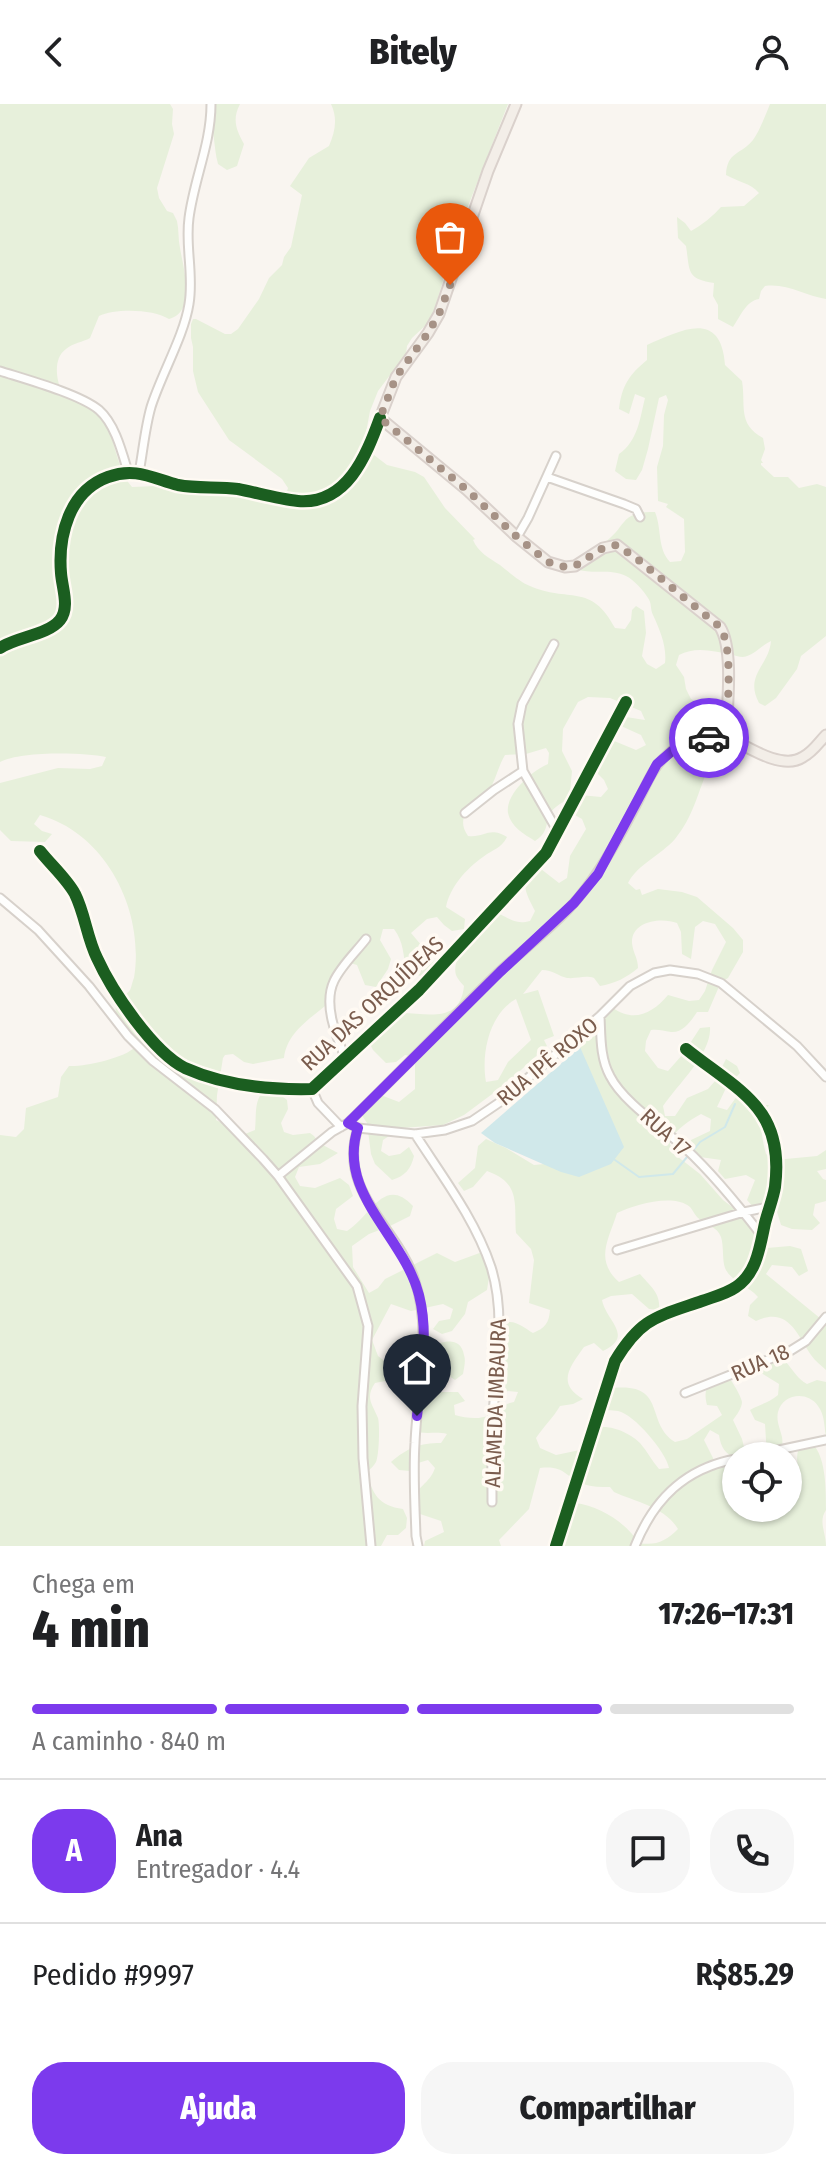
<!DOCTYPE html>
<html lang="pt">
<head>
<meta charset="utf-8">
<style>
  body { margin:0; font-family:"Fira Sans Condensed",sans-serif; background:#f6f6f6; color:#202124; height:100vh; display:flex; flex-direction:column; font-size:30px; white-space:nowrap }
  * { box-sizing:border-box; margin:0 }
  p { font-size:26px; color:#757577 }
  .icon { flex:none; width:44px; height:44px; fill:none; stroke:currentColor; stroke-width:2; stroke-linecap:round; stroke-linejoin:round }
  .map { position:relative; height:1442px; overflow:hidden }
  .sheet { display:flex; flex-direction:column; background:#fff; flex:1 }
  .sheet>* { flex:none }
  .tools { position:absolute; left:722px; top:1338px; display:grid; gap:16px }
  .tools a { display:grid; place-items:center; width:80px; height:80px; border-radius:50%; background:#fff; box-shadow:0 2px 6px #0004; font-size:40px }
  .pin { position:absolute; display:grid; place-items:center; width:68px; height:68px; color:#fff; margin:-82px -34px; border-radius:50% 50% 50% 0; rotate:-45deg; box-shadow:0 0 8px #0007 }
  .pin .icon { rotate:45deg }
  .courier { position:absolute; display:grid; place-items:center; width:80px; height:80px; margin:-40px; border:6px solid #7c3aed; border-radius:50%; background:#fff; color:#222; box-shadow:0 2px 10px #0007 }
  .headline em { font-style:normal; font-weight:800 }
  .headline div { display:flex; flex-direction:column-reverse }
  .headline { display:flex; align-items:center; justify-content:space-between; height:136px; padding:0 32px }
  h1 { font-size:52px; font-weight:800; line-height:60px }
  .bar { display:grid; grid-template-columns:repeat(4,1fr); gap:12px 8px; align-content:center; height:96px; padding:0 32px }
  .bar i { height:10px; border-radius:6px; background:#e0e0e0 }
  .bar .current { background:#7c3aed }
  .bar p { grid-column:span 4 }
  .line { display:flex; align-items:center; gap:20px; padding:0 32px; border-top:2px solid #e0e0e0 }
  .line div { flex:1 }
  .round { display:grid; place-items:center; flex:none; width:84px; height:84px; border-radius:32px; background:#f6f6f6 }
  .button { display:flex; gap:16px; margin-top:auto; padding:16px 32px }
  .button a { flex:1; height:92px; border-radius:32px; background:#7c3aed; color:#fff; font-size:32px; font-weight:800; line-height:92px; text-align:center }
  .button a+a { background:#f6f6f6; color:#202124 }
  header { display:flex; justify-content:space-between; align-items:center; height:104px; padding:0 32px; background:#fff; font-size:36px; font-weight:800 }
  .map>svg:first-child { display:block }
  .green { fill:#e7f0db; fill-rule:evenodd }
  .water { fill:#d0e8ea }
  .lines { fill:none; stroke-linecap:round; stroke-linejoin:round }
  .stream { stroke:#d0e8ea; stroke-width:2 }
  .minor-casing { stroke:#d7d1cb; stroke-width:11 }
  .major-casing { stroke:#dad1cc; stroke-width:13 }
  .minor { stroke:#fefefd; stroke-width:7 }
  .major { stroke:#f3eee8; stroke-width:9 }
  .cycleway-casing { stroke:#fffaf3; stroke-width:17 }
  .cycleway { stroke:#1b5e20; stroke-width:12 }
  .done { stroke:#a69286; stroke-width:8; stroke-dasharray:0 14.4 }
  .route { stroke:#7c3aed; stroke-width:10 }
  .labels { text-anchor:middle; stroke-width:7; stroke-linejoin:round; paint-order:stroke }
  .street-label { font-size:22px; fill:#7a5c4d; stroke:#fffaf3 }
</style>
</head>
<body>
<header><svg class="icon" aria-label="back" viewBox="0 0 24 24"><path d="M15 5l-7 7 7 7"/></svg>Bitely<svg class="icon" aria-label="person" viewBox="0 0 24 24"><circle cx="12" cy="8" r="4"/><path d="M4 21q1-7 8-7t8 7"/></svg></header>
<div class="map">
<svg width="826" height="1442" viewBox="0 0 826 1442">
  <rect width="100%" height="100%" fill="#f9f5f0"/>
  <path class="green" d="M0 0H170L173 5 172 20 174 30 157 84 159 94 167 107 173 109 177 117C179 126 178 135 180 144 183 163 197 208 169 215 154 205 115 204 99 212L90 234C83 238 73 239 66 245 53 254 56 276 62 288 69 290 81 290 87 294 116 312 111 359 132 383L228 379 274 398 285 394 288 384 282 375 229 336 198 288 193 267V243L191 234V220L193 215H196L225 230H231L238 225 259 195 269 174 282 161 284 153 291 143 302 91 290 82 309 54 329 42C335 28 338 15 331 0H508L463 115 447 142 443 177 433 210 427 220 412 234 407 242 406 250 378 287 370 307 365 334V344L387 361 415 368 424 373 445 404 475 435 473 436C478 448 489 454 500 461 509 468 520 478 530 482 568 499 591 478 615 524L625 525 631 516 632 506 636 502 644 507 646 529 642 552 647 560 656 565 665 559C667 543 660 526 653 511 650 505 652 499 648 494 644 487 633 475 626 472 611 464 592 471 576 465L578 454C592 452 606 438 616 428 622 421 625 414 635 410 641 408 649 408 655 408 662 425 657 444 670 458L681 457 685 448 684 415 666 403 668 400 658 397 657 363 663 342 664 311 668 296 666 291 659 294 648 345 642 366 636 376 626 375 615 367 619 350C638 337 640 314 645 294L635 290 629 310 619 305C622 281 629 271 647 256V241C680 227 721 204 725 261L742 277C746 301 737 320 763 334L765 345 761 356 763 359H761V361L774 373H788L799 384 817 380 826 383V532L801 552 797 565 776 594 765 602 759 599C744 571 769 562 771 537 762 541 753 552 743 553 739 553 734 551 730 550 713 547 695 542 679 551L676 561 684 573 686 585 691 595 709 605 717 612C721 633 714 641 738 650L729 662 719 661 708 665C697 691 693 713 675 735 661 751 638 760 628 779L636 786 640 785 642 791 658 785 682 788 697 793 733 824 743 836V848L728 874 721 878 708 908H697C691 917 683 929 671 928 663 927 659 925 651 926L646 937 645 947 658 964 668 967 683 950 700 924 710 923C712 949 678 980 663 1002L665 1012H675L687 994 708 985 715 977 726 955 737 962 740 969 726 984 717 1003 727 1006 740 988 748 983 765 1001H769C757 1015 762 1034 766 1050L775 1056 817 1052 826 1046V1065L817 1067 823 1075 826 1076V1097L815 1100 813 1111 820 1119 812 1126 792 1125 781 1121 775 1101 754 1104 747 1096 755 1076 746 1071 725 1075 718 1067 721 1056 700 1053 691 1046V1036L710 1027 711 1015 701 1010C688 1017 677 1025 669 1037L673 1049 700 1070 723 1096 757 1122 767 1144 790 1142 801 1145 808 1167 799 1172 792 1163 772 1161 766 1170 826 1219V1266C821 1261 815 1257 811 1251 797 1230 788 1202 756 1217L748 1212 750 1201 758 1193C749 1182 730 1177 725 1164 722 1155 724 1143 721 1133 717 1122 705 1121 697 1113 694 1110 693 1106 690 1103 673 1089 634 1101 617 1109 609 1135 594 1156 619 1178L640 1170C650 1182 661 1189 659 1206L649 1205 632 1190 611 1192 602 1196C606 1217 635 1232 603 1247L594 1239 584 1243C570 1263 556 1279 583 1295L573 1300 560 1302C553 1314 544 1322 536 1334L540 1344 556 1351 580 1346C583 1341 585 1334 589 1329 600 1315 630 1328 640 1339 647 1347 652 1357 659 1365L669 1364C666 1348 634 1310 618 1307 611 1306 606 1307 599 1305L605 1285C670 1275 643 1318 675 1338L687 1335 722 1311 717 1302 707 1301C702 1283 710 1276 725 1268 730 1274 741 1291 742 1298 742 1304 736 1312 733 1316L742 1335 745 1347 740 1352H736V1355C725 1349 721 1344 719 1331L710 1326 704 1336 714 1356 724 1360 726 1381 730 1390H736V1404H788V1380L792 1382 800 1375C797 1359 794 1348 804 1335 826 1341 826 1382 826 1406 818 1418 826 1428 826 1442H548C556 1426 560 1411 575 1399 600 1402 625 1418 639 1439 656 1442 666 1437 678 1425 665 1403 636 1398 614 1388L610 1383C601 1383 592 1383 583 1380 565 1373 565 1361 540 1364L529 1405 499 1436 501 1442H424L425 1437 444 1428 441 1417 420 1410C406 1383 428 1385 435 1364L428 1356 418 1359 410 1367 399 1366 391 1358C407 1344 420 1339 441 1339L447 1330C436 1327 426 1331 414 1327L418 1296 426 1288H458L465 1297 454 1301 455 1311C466 1314 479 1316 490 1311 500 1306 502 1300 514 1298L518 1288 508 1287 499 1291C496 1288 493 1285 492 1281 487 1266 488 1218 510 1218 518 1218 526 1225 533 1229 545 1224 549 1219 550 1206L529 1199 534 1156 531 1145 516 1129C514 1100 521 1079 487 1067L473 1083 464 1087 458 1079 475 1064 478 1042 486 1035 506 1044 534 1061 555 1059 561 1067 577 1071V942L604 910 613 904C634 919 653 909 668 891L689 897 699 896 705 887 712 866 726 838 715 820 703 817 695 823 691 855 682 850 681 828 677 819C661 813 631 817 632 839 633 849 638 854 638 864 628 873 614 880 600 882L594 874C584 871 578 875 567 874 558 872 553 866 542 866L523 890 538 886 554 932 544 936 547 942 507 979 464 1011 443 1021 401 1024 383 1036 381 1047 389 1052 400 1050 409 1043 414 1052C411 1065 405 1072 392 1076L375 1060 371 1050 367 1019 363 1013 362 1003 368 994 378 990 399 998 415 985V953L405 951 396 958 386 959 373 946 369 938 402 909C427 909 460 920 464 882 462 880 457 874 456 871 450 853 480 821 490 807 507 810 511 822 530 817L535 807C526 789 516 774 541 765L559 779 567 774 570 752 586 725 582 715 573 710 574 699 580 691 601 693 608 685 604 676 587 659C591 646 595 640 607 634L636 646 646 641 641 631 621 622 626 613 645 616 641 607 610 594 588 593 578 598 563 625 562 647 572 667 570 688 565 697C537 712 556 723 535 737 524 730 511 723 508 709 505 690 533 666 548 660L549 649 546 644 526 650 505 651C499 661 497 671 492 681 483 700 451 707 468 732 485 734 489 722 507 733 501 745 493 745 483 753 466 765 450 783 446 803L465 815 464 825 452 827 444 821 437 813 427 815 411 829 433 855 435 867C423 873 417 874 406 865 403 850 404 839 394 825H383L380 836 391 855 388 865 376 883 365 881 357 861 347 858 337 866 331 897C313 913 287 927 284 954L253 960 244 958 233 950 225 951 223 954 217 991 216 1016 245 1030 255 1026C257 1011 253 995 266 985L267 988 282 992 287 996 288 1005 281 1019 284 1028 293 1031 310 1029 314 1032 319 1039 338 1049 320 1060 299 1063 295 1073 300 1082 315 1084 340 1074 349 1081 353 1092 336 1105 334 1115 337 1125 347 1127C371 1112 384 1071 413 1102L410 1112 390 1122 369 1130 352 1142 353 1163 369 1189 378 1184 385 1175 437 1149 455 1158 485 1147 492 1155 487 1186 468 1198 465 1210 452 1227 442 1230 433 1225 439 1217 450 1215 453 1205 443 1200 411 1207 391 1200 372 1236 378 1252 387 1259C395 1257 403 1255 411 1252 425 1246 459 1223 464 1251 466 1257 464 1264 463 1270L455 1276C444 1269 430 1256 418 1269 412 1275 412 1280 404 1284L394 1282 385 1277 375 1279C365 1294 372 1299 378 1314 380 1322 379 1351 376 1358 374 1362 370 1365 367 1368 372 1390 379 1402 403 1405L407 1414 406 1424 398 1431H387L381 1442H0V1031L16 1033 24 1025 26 1004 58 993 61 973 69 962C84 963 125 954 135 943 129 933 119 921 116 911 113 897 124 894 130 886 131 885 133 875 134 874 145 808 107 730 40 711L34 720 42 727 52 730 45 738 11 737 0 726V679L58 664 90 665 102 662 106 653C83 648 20 647 0 658ZM516 895 531 936 508 958 498 976 486 978C481 950 489 910 516 895Z
    M211 0H240C232 15 236 26 244 40L237 62 227 66 218 60C213 42 216 26 206 9Z
    M770 0H826V195C805 192 788 179 765 182L761 187 759 195C746 197 740 213 733 223L718 215V201L713 192 714 179C686 175 690 167 686 142L678 134 677 113 685 119 691 127C701 122 714 111 721 103L744 102 759 89C751 79 738 78 726 71 727 47 741 51 753 36 759 28 766 10 770 0Z
    M766 1250C790 1250 789 1270 807 1280L817 1276 826 1278V1332C824 1323 825 1311 818 1302 808 1287 783 1289 778 1308 776 1317 780 1324 782 1333 783 1339 782 1346 782 1352H767L765 1320 755 1316 750 1306C760 1300 769 1299 778 1291L779 1280 761 1269 760 1259Z"/>
  <path class="water" d="M580 943 624 1043 611 1060 579 1073 561 1068 495 1039 481 1029Z"/>
  <g class="lines">
    <path class="stream" d="M692 1048 700 1038 725 1023 735 1000
      M615 1056 639 1073 673 1070 687 1053"/>
    <defs>
      <path id="minor" d="M0 267C25 275 80 290 99 306 115 320 122 348 128 368
        M139 369C143 347 145 324 151 303 161 271 184 232 189 200 194 171 185 142 189 114 194 75 211 40 211 0
        M547 373 624 400 636 405 640 413
        M517 433 528 414 556 352
        M554 540 522 600 518 620 523 667 558 728
        M0 544C16 533 48 531 60 516 70 503 62 484 61 469 58 432 69 387 108 373 135 363 152 374 178 381 198 385 218 382 238 385 258 389 278 395 298 397 347 401 366 352 380 314
        M465 709 494 686 523 667
        M40 747C51 761 67 775 75 790 85 810 87 834 97 854 112 887 153 948 185 964 225 982 269 986 312 985L419 886 546 749 626 598
        M0 794 38 826 89 882 128 932 153 957 215 1005 263 1055 278 1072 357 1182 368 1222 362 1302 363 1354 371 1442
        M600 912C601 932 600 954 610 972 623 998 663 1024 685 1044 713 1070 739 1102 762 1132
        M345 953C336 932 323 900 334 877 341 862 356 848 366 835
        M312 985 318 999 341 1023
        M348 1019 358 1024 415 1030 445 1026 472 1017 500 998 600 912 630 882 654 869 670 866 698 870 721 879 797 942 826 973
        M358 1024C337 1087 396 1122 414 1174 433 1228 417 1285 415 1339 413 1370 415 1401 416 1432L418 1442
        M415 1030C442 1072 475 1115 491 1163 506 1210 496 1263 493 1311 491 1340 492 1369 492 1398
        M278 1072 332 1028 348 1019C399 969 448 918 499 868 525 844 557 820 579 793 601 766 618 736 634 705 645 685 651 664 669 649 685 635 706 635 726 632
        M617 1146 744 1108 768 1103
        M685 1289 790 1247 806 1237 826 1213
        M750 1352 826 1336
        M556 1442 615 1257C641 1214 656 1213 702 1197 713 1193 726 1190 736 1183 757 1169 760 1142 765 1119 768 1107 773 1095 775 1083 785 1004 740 988 686 945
        M635 1442C654 1395 685 1364 736 1355"/>
      <path id="major" d="M516 0 488 67 439 210 428 229 396 273 380 314 467 386 517 433 548 458 565 463 575 462 603 444 617 441 720 523C734 545 727 604 726 632 746 642 782 667 803 653 813 648 819 638 826 631"/>
    </defs>
    <use href="#minor" class="minor-casing"/>
    <use href="#major" class="major-casing"/>
    <use href="#minor" class="minor"/>
    <use href="#major" class="major"/>
    <defs>
      <path id="cycleway" d="M0 544C16 533 48 531 60 516 70 503 62 484 61 469 58 432 69 387 108 373 135 363 152 374 178 381 198 385 218 382 238 385 258 389 278 395 298 397 347 401 366 352 380 314
        M40 747C51 761 67 775 75 790 85 810 87 834 97 854 112 887 153 948 185 964 225 982 269 986 312 985L419 886 546 749 626 598
        M556 1442 615 1257C641 1214 656 1213 702 1197 713 1193 726 1190 736 1183 757 1169 760 1142 765 1119 768 1107 773 1095 775 1083 785 1004 740 988 686 945"/>
    </defs>
    <use href="#cycleway" class="cycleway-casing"/>
    <use href="#cycleway" class="cycleway"/>
  </g>
  <g class="lines">
    <path class="done" d="M450 181 439 210 428 229 396 273 380 314 467 386 517 433 548 458 565 463 575 462 603 444 617 441 636 454 720 523C734 544 727 605 726 632L709 634"/>
    <path class="route" d="M417 1312C421 1273 429 1230 419 1191 404 1132 336 1089 358 1024L348 1019 500 868 574 799 598 770 657 660 679 641 709 634"/>
  </g>
  <g class="labels">
    <g class="street-label">
      <text transform="translate(372 899) rotate(-43)" y="8">RUA DAS ORQUÍDEAS</text>
      <text transform="translate(547 957) rotate(-40)" y="8">RUA IPÊ ROXO</text>
      <text transform="translate(666 1028) rotate(42)" y="8">RUA 17</text>
      <text transform="translate(760 1258) rotate(-24)" y="8">RUA 18</text>
      <text transform="translate(495 1299) rotate(-88)" y="8">ALAMEDA IMBAURA</text>
    </g>
  </g>
</svg>
<div class="tools">
<a><svg class="icon" aria-label="locate" viewBox="0 0 24 24"><circle cx="12" cy="12" r="6"/><path d="M12 2v4M12 18v4M2 12h4M18 12h4"/></svg></a>
</div>
<div class="pin" style="left:450px;top:181px;background:#ea580c"><svg class="icon" aria-label="bag" viewBox="0 0 24 24"><path d="M5 8h14l-1 12H6zM9 8a3 3 0 0 1 6 0"/></svg></div>
<div class="pin" style="left:417px;top:1312px;background:#1f2937"><svg class="icon" aria-label="home" viewBox="0 0 24 24"><path d="M3 11l9-7 9 7M6 9v11h12V9"/></svg></div>
<div class="courier" style="left:709px;top:634px"><svg class="icon" aria-label="car" viewBox="0 0 24 24"><path d="M5 17H2v-5l4-1 3-4h7l3 4 3 1v5h-3M9 17h6M6 11h13"/><circle cx="7" cy="17" r="2"/><circle cx="17" cy="17" r="2"/></svg></div>
</div>
<section class="sheet">
<div class="headline"><div><h1>4 min</h1><p>Chega em</p></div><em>17:26–17:31</em></div>
<div class="bar"><i class="current"></i><i class="current"></i><i class="current"></i><i></i><p>A caminho · 840 m</p></div>
<div class="line" style="height:144px"><b class="round" style="background:#7c3aed;color:#fff">A</b><div><b>Ana</b><p>Entregador · 4.4</p></div><a class="round"><svg class="icon" aria-label="chat" viewBox="0 0 24 24"><path d="M4 5h16v11H9l-5 4z"/></svg></a><a class="round"><svg class="icon" aria-label="phone" viewBox="0 0 24 24"><path d="M5 4h4l2 5-3 2q2 4 5 5l2-3 5 2v4C11 20 4 13 5 4z"/></svg></a></div>
<div class="line" style="height:104px"><div>Pedido #9997</div><b>R$85.29</b></div>
<div class="button"><a>Ajuda</a><a>Compartilhar</a></div>
</section>
</body>
</html>
